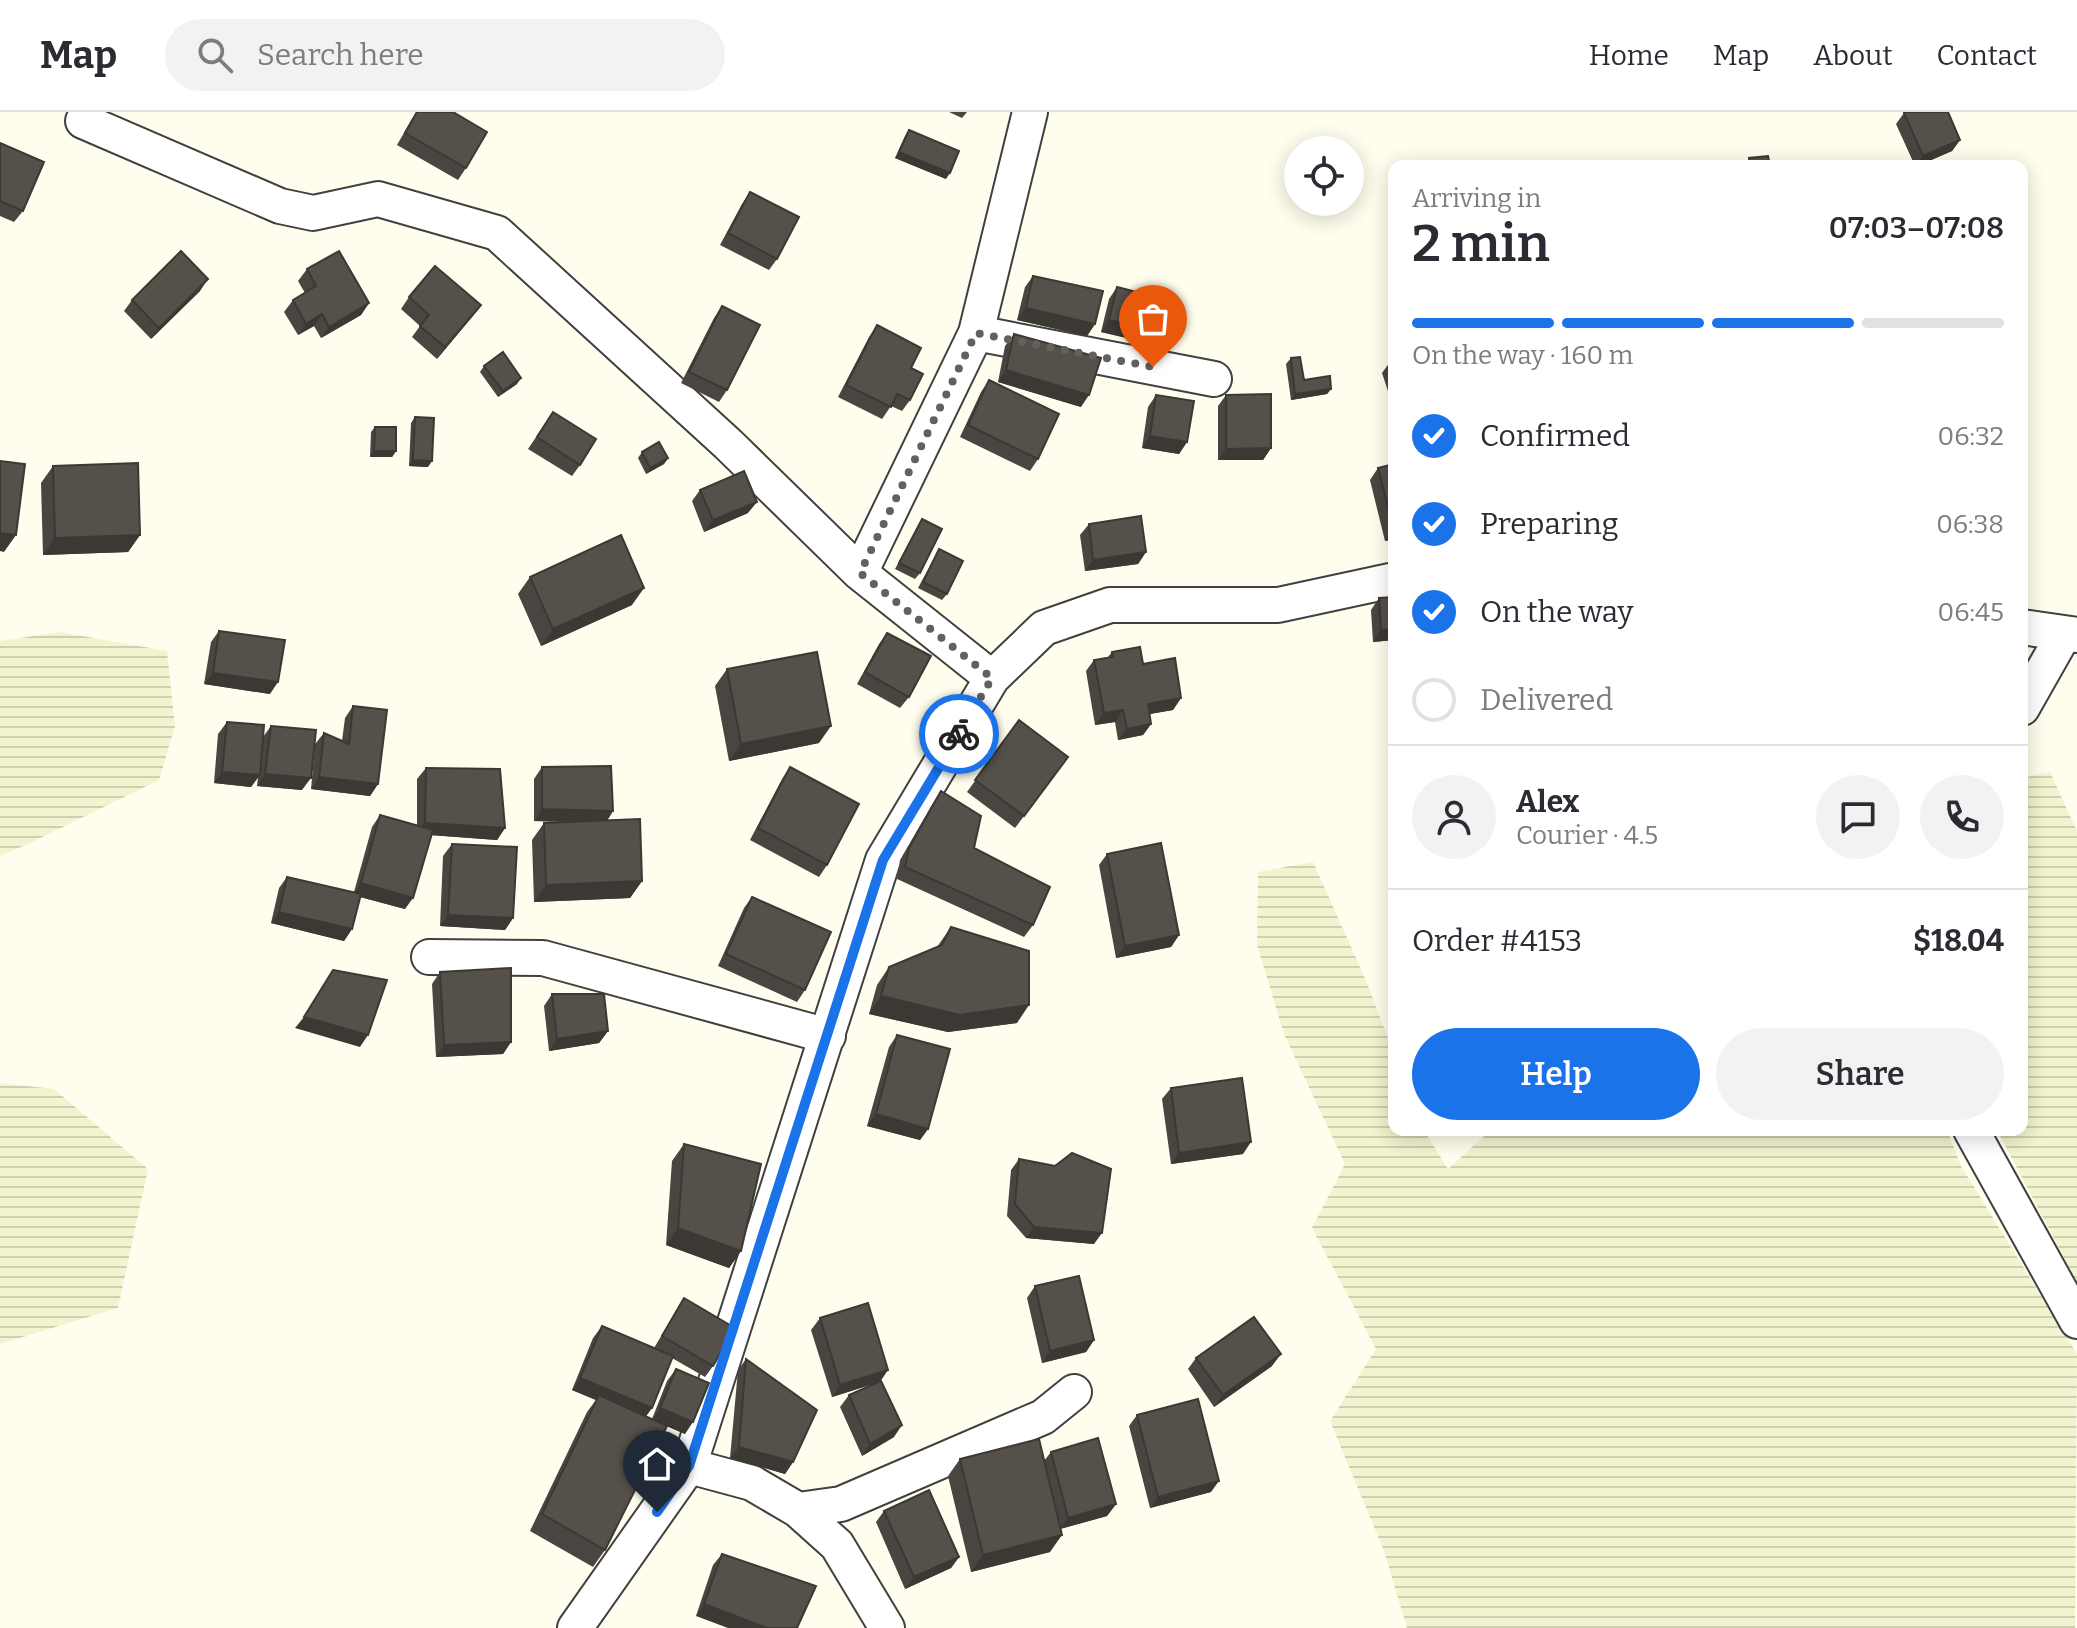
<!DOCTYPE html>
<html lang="en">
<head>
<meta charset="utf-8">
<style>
  body { margin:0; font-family:Bitter,serif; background:#f2f2f3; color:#2b2b33; height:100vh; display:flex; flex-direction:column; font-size:30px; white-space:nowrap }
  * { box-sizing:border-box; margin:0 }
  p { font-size:26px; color:#7c7c81 }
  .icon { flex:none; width:44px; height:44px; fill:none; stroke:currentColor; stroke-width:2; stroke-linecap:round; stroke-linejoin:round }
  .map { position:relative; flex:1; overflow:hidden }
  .drawer { position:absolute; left:1388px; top:48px; width:640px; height:976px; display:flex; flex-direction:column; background:#fff; border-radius:16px; box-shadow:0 4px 20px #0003 }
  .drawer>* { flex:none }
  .buttons { position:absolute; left:1284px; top:24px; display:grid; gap:16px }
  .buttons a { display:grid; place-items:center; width:80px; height:80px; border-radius:50%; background:#fff; box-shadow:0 4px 20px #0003; font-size:40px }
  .pin { position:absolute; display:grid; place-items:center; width:68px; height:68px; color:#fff; margin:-82px -34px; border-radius:50% 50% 50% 0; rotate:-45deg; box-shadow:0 0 8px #0007 }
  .pin .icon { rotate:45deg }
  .courier { position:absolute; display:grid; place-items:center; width:80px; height:80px; margin:-40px; border:6px solid #1a73e8; border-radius:50%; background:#fff; color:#222; box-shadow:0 2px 10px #0007 }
  .summary em { font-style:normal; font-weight:600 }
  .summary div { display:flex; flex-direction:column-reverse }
  .summary { display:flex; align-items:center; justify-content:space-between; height:136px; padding:0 24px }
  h1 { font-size:52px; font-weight:600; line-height:60px }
  .bar { display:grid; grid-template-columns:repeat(4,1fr); gap:12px 8px; align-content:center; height:96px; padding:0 24px }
  .bar i { height:10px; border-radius:6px; background:#e1e1e2 }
  .bar .active { background:#1a73e8 }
  .bar p { grid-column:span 4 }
  .line { display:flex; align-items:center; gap:20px; padding:0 24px; border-top:2px solid #e1e1e2 }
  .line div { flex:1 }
  .round { display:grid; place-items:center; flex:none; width:84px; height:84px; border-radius:42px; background:#f2f2f3 }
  ol { padding:0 24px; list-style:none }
  li { display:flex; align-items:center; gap:24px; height:88px }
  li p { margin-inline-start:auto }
  li .icon { padding:8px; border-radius:50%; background:#1a73e8; color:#fff; stroke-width:4 }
  li:last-child { color:#7c7c81 }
  li i { width:44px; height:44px; border:4px solid #e1e1e2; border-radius:50% }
  .action { display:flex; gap:16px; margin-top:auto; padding:16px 24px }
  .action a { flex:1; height:92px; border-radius:48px; background:#1a73e8; color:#fff; font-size:32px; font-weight:600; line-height:92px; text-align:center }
  .action a+a { background:#f2f2f3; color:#2b2b33 }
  header { display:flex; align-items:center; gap:48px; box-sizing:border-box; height:112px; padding:0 40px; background:#fff; border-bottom:2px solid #e1e1e2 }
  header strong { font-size:38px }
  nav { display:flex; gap:44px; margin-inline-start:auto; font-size:28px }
  .search { width:560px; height:72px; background:#f2f2f3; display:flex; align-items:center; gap:20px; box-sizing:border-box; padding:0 28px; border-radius:44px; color:#7c7c81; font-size:30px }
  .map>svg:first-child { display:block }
  .farmland { fill:url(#farmland-rules) }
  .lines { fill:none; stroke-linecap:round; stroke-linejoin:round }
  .minor-casing { stroke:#404040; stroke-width:38 }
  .minor { stroke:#fff; stroke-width:34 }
  .wall { fill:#4a4540 }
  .shaded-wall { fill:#3c3834 }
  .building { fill:#56504a; stroke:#3c3834; stroke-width:2 }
  .done { stroke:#62615c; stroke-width:8; stroke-dasharray:0 14.4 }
  .route { stroke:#1a73e8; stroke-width:10 }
</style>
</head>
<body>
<header>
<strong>Map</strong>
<div class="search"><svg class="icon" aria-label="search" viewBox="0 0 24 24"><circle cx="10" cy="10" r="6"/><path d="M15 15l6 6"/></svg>Search here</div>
<nav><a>Home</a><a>Map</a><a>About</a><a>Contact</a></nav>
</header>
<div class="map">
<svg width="2077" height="1516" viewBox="0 0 2077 1516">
  <defs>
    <pattern id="farmland-rules" width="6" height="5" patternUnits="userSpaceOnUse" patternTransform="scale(2)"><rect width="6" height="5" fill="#f2f4cf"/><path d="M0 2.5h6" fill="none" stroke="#ced0b1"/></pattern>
  </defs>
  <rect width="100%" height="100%" fill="#fffeee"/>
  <path class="farmland" d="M60 520 167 539 175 614 159 668 30 731 0 744V529Z
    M2050 660 2077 719V1170L1997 1018H2022V666Z
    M1313 750 1365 866 1394 942V1018H1424L1448 1057 1491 1018H1947L1961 1054 2077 1242 2075 1516H1407L1384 1439 1330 1309 1376 1237 1312 1116 1345 1052 1284 922 1257 833 1258 760Z
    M0 971 54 977 148 1057 118 1196 0 1232Z"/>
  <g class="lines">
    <defs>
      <path id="minor" d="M83 9 280 94 313 101 378 87 497 121 728 332 860 461
        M976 221 1214 267
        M2022 515 2077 523
        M992 566 860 461 976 221 1030 0
        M2022 596 2064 522
        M429 845 543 846 828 924
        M1971 1018 2077 1209
        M689 1354 752 1371 798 1398 837 1433 887 1516
        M798 1398 841 1392 1043 1305 1074 1280
        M575 1516 689 1354 883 748 992 566 1044 516 1110 493H1278L1394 468"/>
    </defs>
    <use href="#minor" class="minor-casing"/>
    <use href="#minor" class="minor"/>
  </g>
  <path class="wall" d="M416 0H453L466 56 458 68 397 33Z
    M949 0H967L962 6Z
    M1904 1 1960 28 1952 39 1918 54H1915L1896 12Z
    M909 18 946 67 895 46 905 24Z
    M0 31 23 99 14 110 0 104Z
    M750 80 777 147 769 158 720 133 742 92Z
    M307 157 369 191 361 203 321 226 314 214 298 223 284 200 293 188 305 181 298 169Z
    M1033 164 1095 212 1087 224 1017 208 1025 175Z
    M1117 175 1152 218 1144 230 1101 220 1109 187Z
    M200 179 151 227 124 199 132 188Z
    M409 185 481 193 437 247 412 225 420 214 401 197Z
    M722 194 727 278 719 290 681 271 714 206Z
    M877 213 911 256 910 288 902 299 891 294 882 307 838 285 869 225Z
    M1014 222 1081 295 998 270 1005 234Z
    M1291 246 1304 268 1331 277 1327 282 1291 288 1286 252Z
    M1394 248V290L1392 291 1382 261 1390 250Z
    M484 254 517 272 498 285 480 260Z
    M989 268 1038 347 1030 359 960 325 981 280Z
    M1156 283 1187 330 1179 342 1142 336 1148 295Z
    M1226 283 1271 336 1263 348H1218V294Z
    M553 300 580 353 572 364 528 337Z
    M415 305 428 355 409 354 411 311Z
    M375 315 396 339 392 345H370L371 320Z
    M642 340 668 346 664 352 646 362 638 346Z
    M1394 352V427L1385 429 1370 368 1378 356Z
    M53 354 140 423 128 440 43 443 41 371Z
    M700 378 748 401 704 420 692 389Z
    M922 407 920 461 915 467 895 457Z
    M1089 412 1146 440 1138 452 1085 459 1080 423Z
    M939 437 947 482 942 488 918 476Z
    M530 465 632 493 541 534 518 482Z
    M1394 485V528L1373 530 1371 498 1379 486Z
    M219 519 270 582 204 572 211 530Z
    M887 521 909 585 900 596 857 572 879 532Z
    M1112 540 1143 552 1181 586 1173 598 1149 602 1151 612 1143 623 1118 628 1115 610 1095 613 1086 559 1094 548 1108 545Z
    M727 557 819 631 729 649 715 574Z
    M353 594 378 672 370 684 311 677 315 632 324 621 342 629 345 606Z
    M1019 608 1068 645 1015 716 967 680Z
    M227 610 263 625 271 614 302 678 257 674 258 665 251 675 214 671 218 622Z
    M542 655 613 699 607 709 642 769 630 786 534 790 532 728 544 711 571 710 534 709V667Z
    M790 655 827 753 819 765 750 728 782 667Z
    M426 656 505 716 497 728 431 723 405 797 360 785 352 817 344 829 271 811 279 776 287 765 354 780 372 715 380 703 417 713V667Z
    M941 679 974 736 1033 813 1024 825 897 767 900 748 933 691Z
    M452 732 513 806 505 818 440 814 443 744Z
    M1107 742 1179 823 1171 835 1116 846 1099 753Z
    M752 785 805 878 797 890 718 854 744 796Z
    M951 815 1017 911 948 920 869 902 877 873 889 855 937 835Z
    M440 860 511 930 503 942 436 945 432 872Z
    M552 882 608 919 599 931 549 939 544 894Z
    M897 923 928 1017 920 1028 867 1014 889 935Z
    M1171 976 1243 1042 1171 1052 1162 987Z
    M684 1032 741 1139 729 1156 666 1133 672 1049Z
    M1019 1047 1094 1132 1026 1126 1007 1104 1011 1058Z
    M1035 1174 1094 1228 1086 1240 1042 1251 1027 1186Z
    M684 1186 713 1254 705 1265 672 1246 652 1296 646 1304 652 1307 667 1269 676 1257 685 1322 667 1314 605 1438 593 1455 530 1419 587 1300 596 1288 572 1278 593 1226 602 1214 654 1236Z
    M820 1206 880 1270 894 1325 862 1344 840 1295 849 1283 879 1270 832 1285 811 1218Z
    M1196 1246 1272 1254 1214 1295 1188 1257Z
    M746 1247 793 1350 785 1362 730 1346 738 1258Z
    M1137 1303 1211 1380 1150 1396 1129 1314Z
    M1051 1340 1116 1392 1107 1404 1060 1417 1050 1440 971 1460 948 1364 960 1347 1044 1349Z
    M884 1399 959 1445 951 1456 905 1477 876 1410Z
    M722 1442 816 1474 696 1504 713 1453Z"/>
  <path class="shaded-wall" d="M1960 28 1952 39 1916 54 1923 44Z
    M899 40 950 61 946 67 895 46Z
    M208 167 200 179 151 227 159 216Z
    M369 191 361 203 321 226 329 215Z
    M481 193 472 205 437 247 445 235Z
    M1026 196 1095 212 1087 224 1017 208Z
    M322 202 314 214 298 223 306 212Z
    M1109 208 1152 218 1144 230 1101 220Z
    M1006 258 1089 283 1081 295 998 270Z
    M521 266 517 272 498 285 503 279Z
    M1331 277 1327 282 1291 288 1295 282Z
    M1150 324 1187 330 1179 342 1142 336Z
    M1271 336 1263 348H1218L1226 337Z
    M374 339H396L392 345H370Z
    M668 346 664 352 646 362 650 356Z
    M413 348 432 349 428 355 409 354Z
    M757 390 748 401 704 420 713 408Z
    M1394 418V427L1385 429Z
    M0 421 16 423 4 440 0 439Z
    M140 423 128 440 43 443 55 426Z
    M1146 440 1138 452 1085 459 1093 448Z
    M644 476 632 493 541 534 553 517Z
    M1394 517V528L1373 530 1381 518Z
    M213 561 278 570 270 582 204 572Z
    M1181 586 1173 598 1139 604 1148 592Z
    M1123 598 1115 610 1095 613 1104 601Z
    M1151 612 1143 623 1118 628 1127 617Z
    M831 614 819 631 729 649 741 632Z
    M222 660 260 663 251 675 214 671Z
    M265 662 311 666 302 678 257 674Z
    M319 665 378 672 370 684 311 677Z
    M542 697 613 699 605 711 534 709Z
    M425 711 505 716 497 728 416 722Z
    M642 769 630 786 534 790 546 773Z
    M361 771 413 786 405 797 353 783Z
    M279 800 352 817 344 829 271 811Z
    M448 803 513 806 505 818 440 814Z
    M1179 823 1171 835 1116 846 1125 834Z
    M881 884 1029 893 1017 911 948 920 869 902Z
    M304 905 368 923 360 935 295 916Z
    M608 919 599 931 549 939 557 927Z
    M511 930 503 942 436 945 444 933Z
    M876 1002 928 1017 920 1028 867 1014Z
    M1251 1030 1243 1042 1171 1052 1179 1041Z
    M1034 1115 1102 1121 1094 1132 1026 1126Z
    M678 1116 741 1139 729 1156 666 1133Z
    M1094 1228 1086 1240 1042 1251 1050 1239Z
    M1281 1242 1272 1254 1214 1295 1223 1283Z
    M888 1258 880 1270 832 1285 840 1273Z
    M580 1266 652 1296 644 1307 599 1283 596 1288 572 1278Z
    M660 1296 693 1310 685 1322 652 1308Z
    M902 1313 894 1325 862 1344 870 1332Z
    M739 1335 793 1350 785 1362 730 1346Z
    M1219 1369 1211 1380 1150 1396 1158 1385Z
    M1116 1392 1107 1404 1060 1417 1068 1406Z
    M1062 1423 1050 1440 971 1460 983 1443Z
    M959 1445 951 1456 905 1477 914 1465Z
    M704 1492 767 1516H728L696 1504Z"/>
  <path class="building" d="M417 0H453L487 20 466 56 405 21Z
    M1906 0H1948L1960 28 1923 44 1904 1Z
    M909 18 959 39 950 61 899 40Z
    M0 31 44 50 23 99 0 89Z
    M1768 44 1770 54H1750L1749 46Z
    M750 80 799 105 777 147 728 121Z
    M181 139 208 167 159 216 132 188Z
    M339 139 369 191 329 215 322 202 306 212 293 188 316 174 307 157Z
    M435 154 481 193 445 235 420 214 429 203 409 185Z
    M1033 164 1103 179 1095 212 1026 196Z
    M1117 175 1160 186 1152 218 1109 208Z
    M722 194 760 213 727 278 689 260Z
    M877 213 921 236 911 256 923 262 910 288 897 282 891 295 846 273Z
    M1014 222 1101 246 1089 283 1006 258Z
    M503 240 521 266 503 279 484 254Z
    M1300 245 1304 268 1330 264 1331 277 1295 282 1291 246Z
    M1394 248V261L1390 250Z
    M989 268 1059 302 1038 347 968 313Z
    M1271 282V336L1226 337V283Z
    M1156 283 1194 289 1187 330 1150 324Z
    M553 300 596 327 580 353 537 325Z
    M415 305 434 306 432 349 413 348Z
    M375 315H396V339H374Z
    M659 330 668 346 650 356 642 340Z
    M0 349 25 352 16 423 0 421Z
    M138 351 140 423 55 426 53 354Z
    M1394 352V418L1378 356Z
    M744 359 757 390 713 408 700 378Z
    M1141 404 1146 440 1093 448 1089 412Z
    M922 407 942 417 920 461 899 451Z
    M621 423 644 476 553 517 530 465Z
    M939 437 963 449 947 482 923 470Z
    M1394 485V517L1381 518 1379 486Z
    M219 519 285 528 278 570 213 561Z
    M887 521 931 544 909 585 865 560Z
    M1140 535 1143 552 1175 546 1181 586 1148 592 1151 612 1127 617 1123 598 1104 601 1094 548 1113 545 1112 540Z
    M817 540 831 614 741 632 727 557Z
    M353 594 387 598 378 672 319 665 324 621 349 632Z
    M1019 608 1068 645 1024 704 975 668Z
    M227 610 264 613 260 663 222 660Z
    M271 614 316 618 311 666 265 662Z
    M611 654 613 699 542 697V655Z
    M790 655 859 692 827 753 758 716Z
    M426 656 500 657 505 716 425 711Z
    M941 679 981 704 974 736 1050 775 1033 813 905 755 909 736Z
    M380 703 433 718 413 786 361 771Z
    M640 707 642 769 546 773 544 711Z
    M1161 731 1179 823 1125 834 1107 742Z
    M452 732 517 735 513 806 448 803Z
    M287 765 361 782 352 817 279 800Z
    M752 785 831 820 805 878 726 842Z
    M951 815 1029 839V893L960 903 881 884 889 855 942 833Z
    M511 856V930L444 933 440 860Z
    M333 858 387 868 368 923 304 905Z
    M552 882H604L608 919 557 927Z
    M897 923 950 937 928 1017 876 1002Z
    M1242 966 1251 1030 1179 1041 1171 976Z
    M684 1032 761 1052 741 1139 678 1116Z
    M1072 1041 1111 1057 1102 1121 1034 1115 1015 1092 1019 1047 1055 1054Z
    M1079 1164 1094 1228 1050 1239 1035 1174Z
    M684 1186 735 1216 713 1254 662 1224Z
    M868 1191 888 1258 840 1273 820 1206Z
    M1254 1205 1281 1242 1223 1283 1196 1246Z
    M602 1214 673 1244 652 1296 580 1266Z
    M746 1247 817 1298 793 1350 739 1335Z
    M676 1257 709 1271 693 1310 660 1296Z
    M881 1269 902 1313 870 1332 849 1283Z
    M599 1283 667 1314 605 1438 542 1402Z
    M1198 1287 1219 1369 1158 1385 1137 1303Z
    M1098 1326 1116 1392 1068 1406 1051 1340Z
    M1039 1327 1062 1423 983 1443 960 1347Z
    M929 1378 959 1445 914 1465 884 1399Z
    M722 1442 816 1474 797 1516H767L704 1492Z"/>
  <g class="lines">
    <path class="done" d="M959 622 992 566 860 461 976 221 1153 255"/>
    <path class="route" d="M657 1400 689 1354 883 748 959 622"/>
  </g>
</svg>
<div class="buttons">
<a><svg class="icon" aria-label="locate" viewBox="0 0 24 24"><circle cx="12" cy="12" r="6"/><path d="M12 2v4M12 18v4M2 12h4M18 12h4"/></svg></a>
</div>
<div class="pin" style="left:1153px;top:255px;background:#ea580c"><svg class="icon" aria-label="bag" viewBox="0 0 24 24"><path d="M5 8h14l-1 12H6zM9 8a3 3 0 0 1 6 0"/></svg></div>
<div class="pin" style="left:657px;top:1400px;background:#1f2937"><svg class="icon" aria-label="home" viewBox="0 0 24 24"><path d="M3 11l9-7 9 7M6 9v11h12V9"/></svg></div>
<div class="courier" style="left:959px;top:622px"><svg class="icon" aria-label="bike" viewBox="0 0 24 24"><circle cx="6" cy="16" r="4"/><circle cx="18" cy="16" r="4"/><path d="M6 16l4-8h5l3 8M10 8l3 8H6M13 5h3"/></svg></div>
<section class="drawer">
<div class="summary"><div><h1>2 min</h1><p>Arriving in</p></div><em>07:03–07:08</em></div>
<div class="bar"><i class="active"></i><i class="active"></i><i class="active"></i><i></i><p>On the way · 160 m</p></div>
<ol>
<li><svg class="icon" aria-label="check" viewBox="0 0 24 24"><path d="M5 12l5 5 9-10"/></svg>Confirmed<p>06:32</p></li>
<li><svg class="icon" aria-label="check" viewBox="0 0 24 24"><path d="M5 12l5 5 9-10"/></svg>Preparing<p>06:38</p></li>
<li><svg class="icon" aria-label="check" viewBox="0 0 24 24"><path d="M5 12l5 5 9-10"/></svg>On the way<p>06:45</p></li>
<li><i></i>Delivered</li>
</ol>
<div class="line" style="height:144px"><a class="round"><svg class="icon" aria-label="person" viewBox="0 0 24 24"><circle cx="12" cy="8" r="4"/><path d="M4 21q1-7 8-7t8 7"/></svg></a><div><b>Alex</b><p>Courier · 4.5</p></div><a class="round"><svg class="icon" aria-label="chat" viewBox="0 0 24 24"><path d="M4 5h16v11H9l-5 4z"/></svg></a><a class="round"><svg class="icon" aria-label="phone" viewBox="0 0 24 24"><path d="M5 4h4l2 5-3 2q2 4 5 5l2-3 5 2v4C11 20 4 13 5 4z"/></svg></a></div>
<div class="line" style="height:104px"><div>Order #4153</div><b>$18.04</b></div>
<div class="action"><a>Help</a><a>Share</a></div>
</section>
</div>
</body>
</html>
